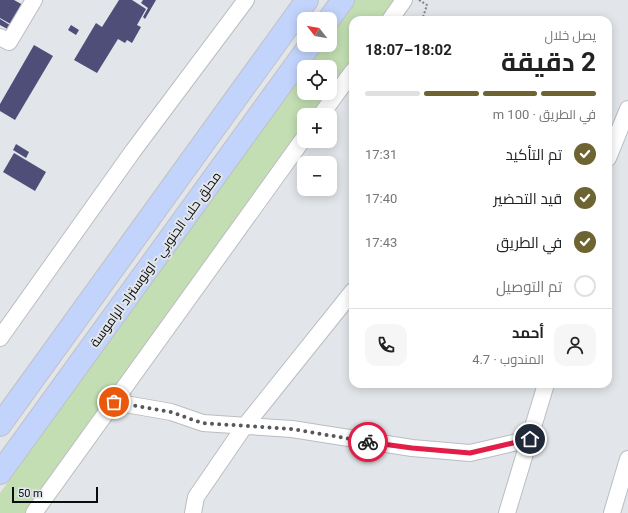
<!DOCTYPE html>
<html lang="ar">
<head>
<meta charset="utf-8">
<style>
  body { margin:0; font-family:Roboto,Cairo,sans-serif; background:#f6f6f6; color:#222; direction:rtl; height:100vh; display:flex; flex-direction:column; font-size:15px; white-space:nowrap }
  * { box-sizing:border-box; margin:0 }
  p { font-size:13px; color:#767676 }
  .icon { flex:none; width:22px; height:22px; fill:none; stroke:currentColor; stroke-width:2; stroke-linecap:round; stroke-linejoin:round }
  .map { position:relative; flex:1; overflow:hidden; direction:ltr }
  .sheet { position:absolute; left:349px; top:16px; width:263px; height:372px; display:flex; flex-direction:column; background:#fff; border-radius:12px; box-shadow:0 2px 10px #0003; direction:rtl }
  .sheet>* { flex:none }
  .needle { width:26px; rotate:301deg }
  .controls { position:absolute; left:297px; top:12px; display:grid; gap:8px }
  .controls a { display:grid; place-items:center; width:40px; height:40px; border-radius:8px; background:#fff; box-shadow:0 2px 10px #0003; font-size:20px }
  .scale { position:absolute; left:12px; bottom:10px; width:86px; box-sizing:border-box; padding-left:4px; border:2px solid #0b0c0d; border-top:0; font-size:11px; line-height:14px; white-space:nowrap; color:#0b0c0d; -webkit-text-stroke:3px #e2e6ea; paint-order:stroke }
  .pin { position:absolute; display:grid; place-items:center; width:34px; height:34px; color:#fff; margin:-17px; border:2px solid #fff; border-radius:50%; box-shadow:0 1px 4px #0007 }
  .courier { position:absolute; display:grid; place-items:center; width:40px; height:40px; margin:-20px; border:3px solid #e11d48; border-radius:50%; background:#fff; color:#222; box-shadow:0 1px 5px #0007 }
  .overview em { font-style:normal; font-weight:700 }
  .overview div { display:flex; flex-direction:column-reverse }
  .overview { display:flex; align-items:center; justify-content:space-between; height:68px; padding:0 16px }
  h1 { font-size:26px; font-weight:700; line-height:30px }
  .bar { display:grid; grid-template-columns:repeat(4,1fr); gap:6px 4px; align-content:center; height:48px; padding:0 16px }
  .bar i { height:5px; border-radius:3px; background:#e0e0e0 }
  .bar .active { background:#6e6431 }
  .bar p { grid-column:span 4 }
  .line { display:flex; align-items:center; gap:10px; padding:0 16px; border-top:1px solid #e0e0e0 }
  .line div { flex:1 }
  .round { display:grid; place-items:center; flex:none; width:42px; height:42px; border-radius:12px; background:#f6f6f6 }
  ol { padding:0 16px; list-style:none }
  li { display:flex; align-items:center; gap:12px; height:44px }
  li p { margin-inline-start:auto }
  li .icon { padding:4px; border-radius:50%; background:#6e6431; color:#fff; stroke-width:4 }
  li:last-child { color:#767676 }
  li i { width:22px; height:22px; border:2px solid #e0e0e0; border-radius:50% }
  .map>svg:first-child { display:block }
  .green { fill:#c2deb2 }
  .building { fill:#4f4e78 }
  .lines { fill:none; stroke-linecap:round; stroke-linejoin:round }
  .minor-casing { stroke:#babdc1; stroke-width:18 }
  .highway-casing { stroke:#c0c0c0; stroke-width:24 }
  .path { stroke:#808385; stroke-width:2; stroke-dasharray:2 2; stroke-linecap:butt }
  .minor { stroke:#fff; stroke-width:16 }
  .highway { stroke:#c2d4fb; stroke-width:22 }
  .done { stroke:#56585a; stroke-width:4; stroke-dasharray:0 7.2 }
  .route { stroke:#e11d48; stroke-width:5 }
  .labels { text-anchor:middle; stroke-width:4; stroke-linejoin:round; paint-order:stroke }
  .street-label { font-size:13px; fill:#0b0c0d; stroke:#e2e6ea }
</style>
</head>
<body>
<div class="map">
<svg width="628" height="513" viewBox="0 0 628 513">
  <rect width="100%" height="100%" fill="#e2e6ea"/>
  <path class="green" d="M355 0H396L381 20H353V59L330 91V67H307L322 45H330V34Z
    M304 71V93H328L312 115H304V126L27 513H0V493Z"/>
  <path class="building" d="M0 0H14L25 6 14 26 0 18Z
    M119 0H132L146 9 137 25 141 27 132 43 127 40 125 43 118 39 97 73 74 60 96 23 102 27Z
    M143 0H156L145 19 143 17 148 8 141 3Z
    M0 19 13 27 11 31 0 25Z
    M71 25 79 30 76 35 68 30Z
    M34 45 53 56 15 120 0 111V104Z
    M16 144 29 152 26 158 13 150Z
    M14 153 46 172 35 191 3 172Z"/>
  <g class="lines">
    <defs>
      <path id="minor" d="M390 20 404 0
        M0 37 9 42 34 0
        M321 115 353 71
        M608 158 628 109
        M0 338 133 151 246 0
        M114 402 171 412 203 423 292 429 412 448 470 453 530 439
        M34 513 304 138
        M193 513 196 497 244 427 353 291
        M507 513 546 384
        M612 513 628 459"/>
      <path id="highway" d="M329 19 343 0
        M0 425 307 0
        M0 473 310 45"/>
    </defs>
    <use href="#minor" class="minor-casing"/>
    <use href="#highway" class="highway-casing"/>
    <path class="path" d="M419 0 427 5 422 20
      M353 236V259"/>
    <use href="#minor" class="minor"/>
    <use href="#highway" class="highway"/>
  </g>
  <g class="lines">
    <path class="done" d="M114 402 171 412 202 423 292 429 368 442"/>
    <path class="route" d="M368 442 412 448 470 453 530 439"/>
  </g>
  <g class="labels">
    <g class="street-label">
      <text transform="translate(155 259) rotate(-54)" y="5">محلق حلب الجنوبي - اوتوستراد الراموسة</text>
    </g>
  </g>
</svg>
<div class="controls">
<a><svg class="needle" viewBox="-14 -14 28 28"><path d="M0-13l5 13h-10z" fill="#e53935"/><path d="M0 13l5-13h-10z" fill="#767676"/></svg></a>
<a><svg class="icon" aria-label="locate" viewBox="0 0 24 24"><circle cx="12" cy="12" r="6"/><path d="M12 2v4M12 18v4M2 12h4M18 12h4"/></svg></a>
<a>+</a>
<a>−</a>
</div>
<div class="scale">50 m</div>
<div class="pin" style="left:114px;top:402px;background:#ea580c"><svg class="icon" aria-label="bag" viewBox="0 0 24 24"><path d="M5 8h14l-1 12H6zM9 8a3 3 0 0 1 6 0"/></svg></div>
<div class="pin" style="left:530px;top:439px;background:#1f2937"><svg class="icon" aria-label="home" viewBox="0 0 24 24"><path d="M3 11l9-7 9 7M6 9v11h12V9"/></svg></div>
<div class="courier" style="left:368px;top:442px"><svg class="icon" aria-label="bike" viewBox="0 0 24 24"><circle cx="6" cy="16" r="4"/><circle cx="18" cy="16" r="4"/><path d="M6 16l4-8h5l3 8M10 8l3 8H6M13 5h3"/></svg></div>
<section class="sheet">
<div class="overview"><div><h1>2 دقيقة</h1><p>يصل خلال</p></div><em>18:02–18:07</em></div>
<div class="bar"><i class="active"></i><i class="active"></i><i class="active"></i><i></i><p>في الطريق · 100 m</p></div>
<ol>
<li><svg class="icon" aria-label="check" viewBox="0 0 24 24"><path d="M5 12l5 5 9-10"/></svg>تم التأكيد<p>17:31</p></li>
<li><svg class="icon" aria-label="check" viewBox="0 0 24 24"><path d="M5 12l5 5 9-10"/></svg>قيد التحضير<p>17:40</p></li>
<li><svg class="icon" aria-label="check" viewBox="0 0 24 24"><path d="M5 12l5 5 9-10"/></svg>في الطريق<p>17:43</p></li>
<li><i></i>تم التوصيل</li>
</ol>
<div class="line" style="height:72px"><a class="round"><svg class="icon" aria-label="person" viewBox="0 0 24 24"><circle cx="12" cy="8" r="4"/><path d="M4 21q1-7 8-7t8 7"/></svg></a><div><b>أحمد</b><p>المندوب · 4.7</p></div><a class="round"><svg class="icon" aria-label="phone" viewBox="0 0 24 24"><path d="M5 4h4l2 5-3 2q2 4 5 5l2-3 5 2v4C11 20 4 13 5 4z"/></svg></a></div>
</section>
</div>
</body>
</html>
